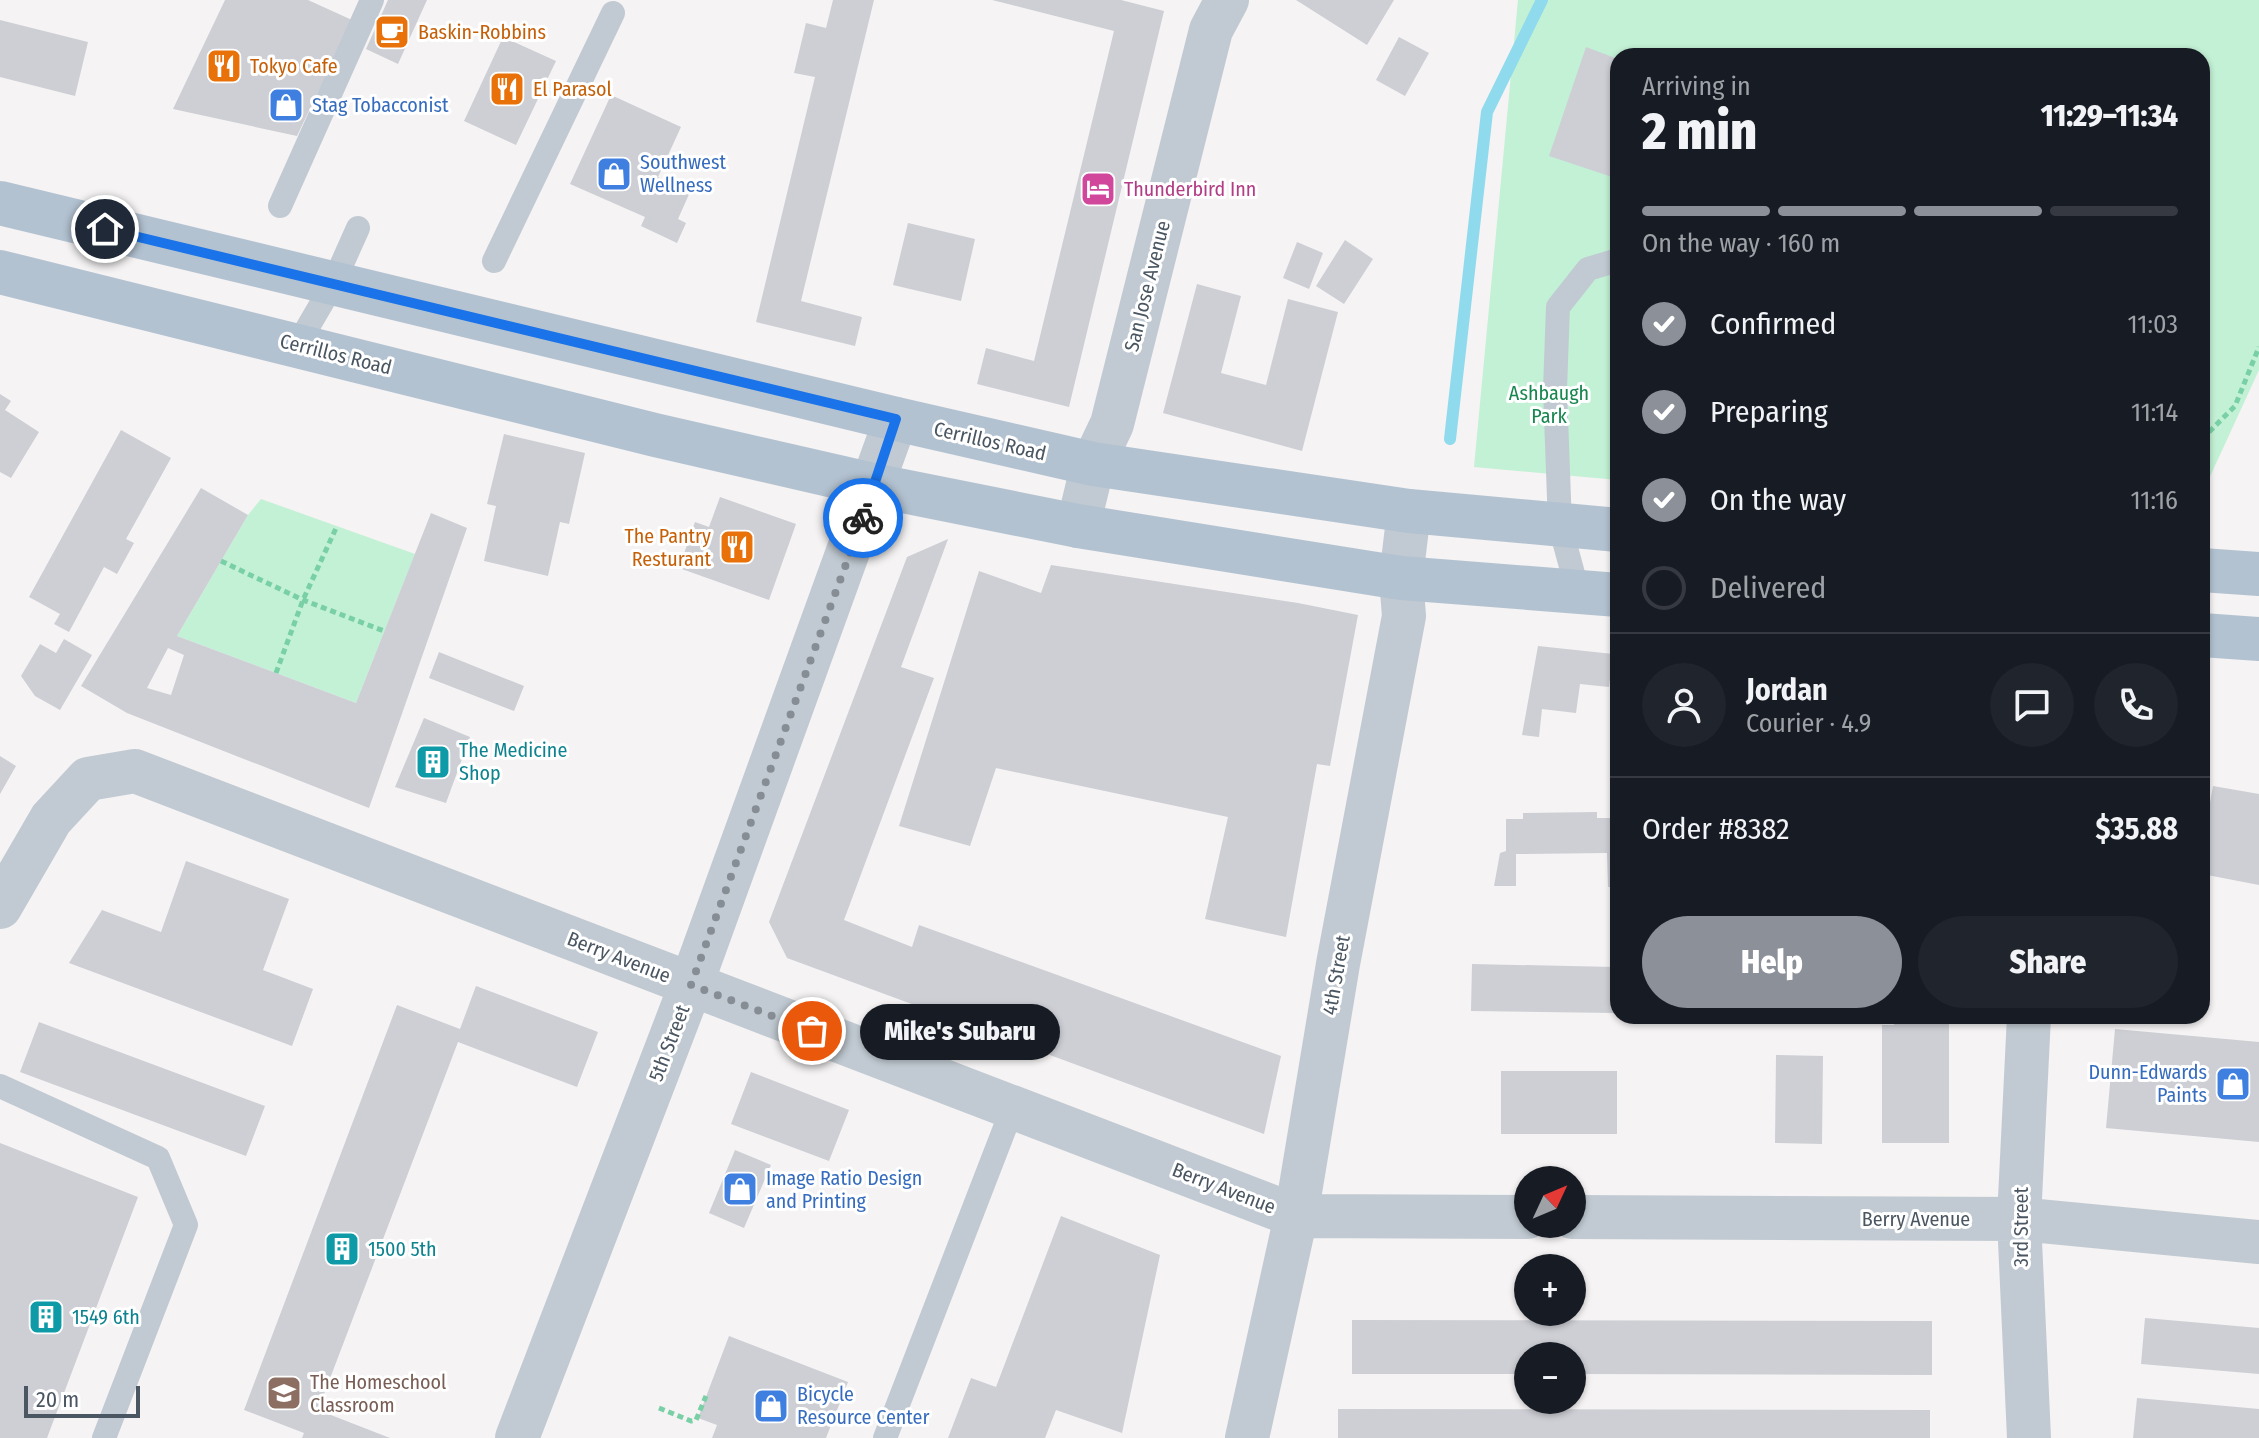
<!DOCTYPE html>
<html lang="en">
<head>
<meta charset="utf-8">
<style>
  body { margin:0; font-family:"Fira Sans Condensed",sans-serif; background:#20242c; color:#f1f3f6; height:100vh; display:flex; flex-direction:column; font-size:30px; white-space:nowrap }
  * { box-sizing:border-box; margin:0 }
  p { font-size:26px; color:#9ea1a6 }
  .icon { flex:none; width:44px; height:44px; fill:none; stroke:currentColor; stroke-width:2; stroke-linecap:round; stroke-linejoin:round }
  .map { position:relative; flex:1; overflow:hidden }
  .panel { position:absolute; left:1610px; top:48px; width:600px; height:976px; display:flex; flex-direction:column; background:#171b24; border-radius:24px; box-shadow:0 2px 6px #0004 }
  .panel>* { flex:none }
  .needle { width:52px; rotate:46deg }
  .fabs { position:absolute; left:1514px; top:1166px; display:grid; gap:16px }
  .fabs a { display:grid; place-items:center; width:72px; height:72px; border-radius:50%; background:#171b24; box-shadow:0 2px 6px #0004; font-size:40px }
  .scale { position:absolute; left:24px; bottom:20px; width:116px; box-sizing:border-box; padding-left:8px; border:4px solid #4a5661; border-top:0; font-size:22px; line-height:28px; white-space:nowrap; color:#4a5661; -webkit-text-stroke:6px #fff; paint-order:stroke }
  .pin { position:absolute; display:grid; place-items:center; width:68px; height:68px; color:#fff; margin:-34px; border:4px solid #fff; border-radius:50%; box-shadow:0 2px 8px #0007 }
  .courier { position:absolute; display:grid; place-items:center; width:80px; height:80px; margin:-40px; border:6px solid #1a73e8; border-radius:50%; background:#fff; color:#222; box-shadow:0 2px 10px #0007 }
  .bubble { position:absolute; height:56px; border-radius:28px; background:#171b24; box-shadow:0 2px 6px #0004; font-size:26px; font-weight:800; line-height:56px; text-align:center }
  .headline em { font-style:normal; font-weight:800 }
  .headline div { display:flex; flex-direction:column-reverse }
  .headline { display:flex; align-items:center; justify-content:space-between; height:136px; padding:0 32px }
  h1 { font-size:52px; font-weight:800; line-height:60px }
  .bar { display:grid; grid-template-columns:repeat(4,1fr); gap:12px 8px; align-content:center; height:96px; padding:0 32px }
  .bar i { height:10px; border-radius:6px; background:#363941 }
  .bar .active { background:#8c9099 }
  .bar p { grid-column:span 4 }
  .line { display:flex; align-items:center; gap:20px; padding:0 32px; border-top:2px solid #363941 }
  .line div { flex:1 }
  .round { display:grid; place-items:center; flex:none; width:84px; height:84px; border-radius:42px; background:#20242c }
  ol { padding:0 32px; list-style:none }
  li { display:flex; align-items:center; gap:24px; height:88px }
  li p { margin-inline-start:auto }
  li .icon { padding:8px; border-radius:50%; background:#8c9099; color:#fff; stroke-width:4 }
  li:last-child { color:#9ea1a6 }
  li i { width:44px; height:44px; border:4px solid #363941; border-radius:50% }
  .action { display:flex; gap:16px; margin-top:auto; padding:16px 32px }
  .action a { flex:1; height:92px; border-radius:48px; background:#8c9099; color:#fff; font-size:32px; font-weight:800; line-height:92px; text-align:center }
  .action a+a { background:#20242c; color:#f1f3f6 }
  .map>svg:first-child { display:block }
  .green { fill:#c3f1d5 }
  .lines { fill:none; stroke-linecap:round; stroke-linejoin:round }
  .stream { stroke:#90daee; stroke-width:12 }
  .building { fill:#cdcfd5; fill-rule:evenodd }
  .path { stroke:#7ad0a6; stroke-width:5; stroke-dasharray:6 4; stroke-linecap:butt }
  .lane { stroke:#c1cad2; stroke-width:24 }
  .street { stroke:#c1cad2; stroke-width:44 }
  .primary { stroke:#b3c2d1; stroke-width:44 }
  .done { stroke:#868d94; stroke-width:8; stroke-dasharray:0 14.4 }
  .route { stroke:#1a73e8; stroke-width:10 }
  .labels { text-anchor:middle; stroke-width:6; stroke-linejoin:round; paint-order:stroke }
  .food-label { font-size:20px; fill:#c56008; stroke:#fff; text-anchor:start }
  .shop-label { font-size:20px; fill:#366cbe; stroke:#fff; text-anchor:start }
  .hotel-label { font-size:20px; fill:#b23c85; stroke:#fff; text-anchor:start }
  .street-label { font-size:20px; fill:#4a5661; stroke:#fff }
  .park-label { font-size:20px; fill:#17864f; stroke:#fff }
  .culture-label { font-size:20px; fill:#0d838f; stroke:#fff; text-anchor:start }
  .education-label { font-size:20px; fill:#785e54; stroke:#fff; text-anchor:start }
</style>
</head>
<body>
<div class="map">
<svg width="2259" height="1438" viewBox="0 0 2259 1438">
  <rect width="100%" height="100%" fill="#f5f3f3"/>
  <path class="green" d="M1518 0H2259V370L2202 494V56H1618V480L1474 467Z
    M261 499 415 554 356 703 177 636 248 515Z"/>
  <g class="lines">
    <path class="stream" d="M1450 439 1487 112 1542 0"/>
  </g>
  <path class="building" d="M225 0H308L352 20 297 136 173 109Z
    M388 0H427L398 64 366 49Z
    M833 0H874L801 301 862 317 855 346 756 322 815 77 794 73 806 23 826 28Z
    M992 0H1121L1164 11 1069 407 977 384 986 348 1034 361 1114 31Z
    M1296 0H1394L1367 45Z
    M0 20 88 42 75 96 0 77Z
    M503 37 556 61 516 145 464 121Z
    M1399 37 1429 53 1405 96 1376 80Z
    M1586 47 1618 59V179L1549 156Z
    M611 95 681 127 658 177 690 192 678 219 686 223 677 243 641 226 645 217 570 184Z
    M908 223 975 239 961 301 893 285Z
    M1345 240 1373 259 1344 304 1316 286Z
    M1297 242 1323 253 1309 289 1283 278Z
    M1197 284 1241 296 1221 373 1266 385 1288 299 1338 312 1302 451 1163 413Z
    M1616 361 1618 362V409H1612Z
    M0 394 11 401 5 410 39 432 11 478 0 472Z
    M121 430 171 458 126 539 134 543 117 574 104 567 69 632 54 624 60 614 29 597Z
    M504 434 585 453 569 524 560 522 548 576 484 561 496 506 487 504Z
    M201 488 248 515 177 636 356 703 431 513 467 528 369 808 127 713 81 686ZM168 648 184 655 171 695 147 688Z
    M720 497 796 524 769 600 679 568 695 522 709 527Z
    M948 539 901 667 934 678 844 920 912 947 919 925 1281 1056 1264 1134 787 958 769 922 907 557Z
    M1051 565 1298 603 1358 615 1330 766 1317 764 1286 937 1205 919 1228 817 996 768 970 846 899 826 979 571 1041 593Z
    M64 639 92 655 60 710 35 696 21 676 40 644 56 653Z
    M1538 646 1613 654 1609 687 1580 684 1576 713 1542 709 1539 737 1522 735Z
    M439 652 524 686 514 711 429 678Z
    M424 718 470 737 446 803 395 787Z
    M0 756 16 766 0 794Z
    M2213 786 2259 794V885L2202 874V847Z
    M1597 812V818H1618V887H1608L1607 853 1516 854V886H1494L1500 853 1506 851V819H1523V813Z
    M186 861 289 899 263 970 313 989 292 1046 69 963 102 910 161 932Z
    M1472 964 1615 967 1614 1013 1471 1011Z
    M476 986 598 1032 577 1087 458 1042 318 1410 390 1438H302L304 1433 244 1410 397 1005 460 1029Z
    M1894 1016H1949V1143H1882V1025H1894Z
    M39 1022 265 1106 246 1156 20 1072Z
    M2115 1029 2259 1042V1142L2106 1128Z
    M1776 1055 1823 1056 1822 1144 1775 1143Z
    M1501 1071H1617V1134H1501Z
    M751 1072 849 1110 829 1161 731 1124Z
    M0 1143 138 1197 47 1438H0Z
    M735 1150 771 1165 744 1228 709 1213Z
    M1061 1216 1160 1255 1122 1433 1056 1410 1045 1438H948L971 1378 996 1387Z
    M2145 1318 2259 1328V1374L2141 1364Z
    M1352 1320 1932 1321V1375L1572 1374V1356H1528V1374H1352Z
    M729 1336 848 1382 826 1438H712L717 1425 698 1418Z
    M2137 1398 2259 1409V1438H2133Z
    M1338 1409 1930 1410V1438H1338Z"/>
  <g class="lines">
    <path class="path" d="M2202 439 2235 406 2259 347
      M221 561 303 600 384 631
      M276 673 303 600 337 526
      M659 1408 691 1421 696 1420 706 1396"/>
    <path class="lane" d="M280 206 372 0
      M494 261 613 13
      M298 344 333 284 358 228
      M1578 592 1560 526 1555 389 1558 307 1588 269 1618 260
      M0 1086 158 1158 186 1225 104 1438
      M885 1438 1013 1107"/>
    <path class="street" d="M1078 526 1093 464 1112 424 1211 30 1227 0
      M0 907 51 819 88 779 135 771 1296 1216 1528 1217
      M1572 1217 2019 1219 2259 1242
      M517 1438 691 985 896 419
      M1247 1438 1296 1216 1338 964 1404 616 1401 578 1409 511
      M2029 1438 2019 1219 2029 1016"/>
    <path class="primary" d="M0 203 896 419 1093 464 1409 511 1618 530
      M0 272 655 435 873 485 1078 526 1401 578 1618 595
      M2202 570 2259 574
      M2202 635 2259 639"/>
  </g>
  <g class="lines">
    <path class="done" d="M812 1031 691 985 863 518"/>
    <path class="route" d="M105 229 896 419 863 518"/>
  </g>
  <defs>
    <symbol id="cafe-square" viewBox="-11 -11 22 22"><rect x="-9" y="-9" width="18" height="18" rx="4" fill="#e8710a" stroke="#fff"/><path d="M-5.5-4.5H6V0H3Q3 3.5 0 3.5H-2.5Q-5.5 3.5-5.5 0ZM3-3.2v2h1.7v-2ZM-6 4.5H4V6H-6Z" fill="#fff"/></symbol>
    <symbol id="restaurant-square" viewBox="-11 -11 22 22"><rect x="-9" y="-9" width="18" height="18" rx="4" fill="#e8710a" stroke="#fff"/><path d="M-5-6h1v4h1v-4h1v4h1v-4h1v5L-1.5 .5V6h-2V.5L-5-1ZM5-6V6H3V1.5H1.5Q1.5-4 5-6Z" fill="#fff"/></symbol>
    <symbol id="shop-square" viewBox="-11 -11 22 22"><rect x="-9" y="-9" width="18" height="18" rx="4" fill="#3f7fe0" stroke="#fff"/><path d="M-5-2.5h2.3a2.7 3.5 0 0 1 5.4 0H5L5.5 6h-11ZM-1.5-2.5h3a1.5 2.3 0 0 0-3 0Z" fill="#fff"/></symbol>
    <symbol id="hotel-square" viewBox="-11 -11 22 22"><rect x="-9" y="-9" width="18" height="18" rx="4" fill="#d1479c" stroke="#fff"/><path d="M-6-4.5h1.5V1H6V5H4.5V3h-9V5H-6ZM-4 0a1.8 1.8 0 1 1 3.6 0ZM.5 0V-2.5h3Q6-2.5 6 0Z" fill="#fff"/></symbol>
    <symbol id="building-square" viewBox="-11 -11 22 22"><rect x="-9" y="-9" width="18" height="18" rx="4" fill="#0f9aa8" stroke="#fff"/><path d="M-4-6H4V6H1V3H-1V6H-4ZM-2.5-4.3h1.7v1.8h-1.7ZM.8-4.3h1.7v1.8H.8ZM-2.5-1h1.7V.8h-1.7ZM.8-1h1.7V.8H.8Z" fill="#fff"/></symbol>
    <symbol id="school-square" viewBox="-11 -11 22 22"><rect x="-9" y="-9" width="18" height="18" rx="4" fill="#8d6e63" stroke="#fff"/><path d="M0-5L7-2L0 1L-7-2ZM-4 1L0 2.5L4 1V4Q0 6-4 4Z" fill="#fff"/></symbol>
  </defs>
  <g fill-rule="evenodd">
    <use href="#cafe-square" x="372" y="12" width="40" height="40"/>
    <use href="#restaurant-square" x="204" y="46" width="40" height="40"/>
    <use href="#restaurant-square" x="487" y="69" width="40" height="40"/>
    <use href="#shop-square" x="266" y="85" width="40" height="40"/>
    <use href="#shop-square" x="594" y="154" width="40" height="40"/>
    <use href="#hotel-square" x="1078" y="169" width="40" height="40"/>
    <use href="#restaurant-square" x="717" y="527" width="40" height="40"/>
    <use href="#building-square" x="413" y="742" width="40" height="40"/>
    <use href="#shop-square" x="2213" y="1064" width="40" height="40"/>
    <use href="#shop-square" x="720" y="1169" width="40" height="40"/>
    <use href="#building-square" x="322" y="1229" width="40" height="40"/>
    <use href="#building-square" x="26" y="1297" width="40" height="40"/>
    <use href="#school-square" x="264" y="1373" width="40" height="40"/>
    <use href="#shop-square" x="751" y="1386" width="40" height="40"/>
  </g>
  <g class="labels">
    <g class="food-label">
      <text x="418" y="39">Baskin-Robbins</text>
      <text x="250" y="73">Tokyo Cafe</text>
      <text x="533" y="96">El Parasol</text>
      <text x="711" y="543" text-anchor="end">The Pantry<tspan x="711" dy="23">Resturant</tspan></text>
    </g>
    <g class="shop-label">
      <text x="312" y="112">Stag Tobacconist</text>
      <text x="640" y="169">Southwest<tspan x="640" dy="23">Wellness</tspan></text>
      <text x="2207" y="1079" text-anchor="end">Dunn-Edwards<tspan x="2207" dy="23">Paints</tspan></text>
      <text x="766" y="1185">Image Ratio Design<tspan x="766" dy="23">and Printing</tspan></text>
      <text x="797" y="1401">Bicycle<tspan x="797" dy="23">Resource Center</tspan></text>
    </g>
    <g class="hotel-label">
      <text x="1124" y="196">Thunderbird Inn</text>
    </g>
    <g class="street-label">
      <text transform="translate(1147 286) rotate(-76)" y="7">San Jose Avenue</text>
      <text transform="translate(336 354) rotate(14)" y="7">Cerrillos Road</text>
      <text transform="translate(990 441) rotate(13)" y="7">Cerrillos Road</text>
      <text transform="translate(619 957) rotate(21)" y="7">Berry Avenue</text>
      <text transform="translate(1336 975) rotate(-80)" y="7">4th Street</text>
      <text transform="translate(669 1043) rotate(-69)" y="7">5th Street</text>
      <text transform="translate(1224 1188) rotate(21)" y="7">Berry Avenue</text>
      <text x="1916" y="1226">Berry Avenue</text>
      <text transform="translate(2021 1227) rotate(-90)" y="7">3rd Street</text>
    </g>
    <g class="park-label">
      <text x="1549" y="400">Ashbaugh<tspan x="1549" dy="23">Park</tspan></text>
    </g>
    <g class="culture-label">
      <text x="459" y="757">The Medicine<tspan x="459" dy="23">Shop</tspan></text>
      <text x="368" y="1256">1500 5th</text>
      <text x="72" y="1324">1549 6th</text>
    </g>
    <g class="education-label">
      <text x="310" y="1389">The Homeschool<tspan x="310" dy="23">Classroom</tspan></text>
    </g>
  </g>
</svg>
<div class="fabs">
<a><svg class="needle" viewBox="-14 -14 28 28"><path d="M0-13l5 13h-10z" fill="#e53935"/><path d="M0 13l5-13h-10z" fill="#9ea1a6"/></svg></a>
<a>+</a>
<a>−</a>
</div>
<div class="scale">20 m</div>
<div class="pin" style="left:812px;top:1031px;background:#ea580c"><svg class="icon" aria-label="bag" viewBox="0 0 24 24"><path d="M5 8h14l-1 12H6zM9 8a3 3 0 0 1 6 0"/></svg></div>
<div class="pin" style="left:105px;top:229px;background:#1f2937"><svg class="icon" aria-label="home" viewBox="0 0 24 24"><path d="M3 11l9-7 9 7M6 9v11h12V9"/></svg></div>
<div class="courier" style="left:863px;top:518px"><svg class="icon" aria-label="bike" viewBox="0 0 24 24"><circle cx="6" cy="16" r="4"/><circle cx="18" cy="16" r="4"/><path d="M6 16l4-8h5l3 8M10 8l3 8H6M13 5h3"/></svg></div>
<div class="bubble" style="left:860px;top:1004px;width:200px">Mike's Subaru</div>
<section class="panel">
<div class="headline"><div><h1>2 min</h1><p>Arriving in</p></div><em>11:29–11:34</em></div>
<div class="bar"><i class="active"></i><i class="active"></i><i class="active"></i><i></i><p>On the way · 160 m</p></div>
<ol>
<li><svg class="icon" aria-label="check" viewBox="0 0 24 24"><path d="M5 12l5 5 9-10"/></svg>Confirmed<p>11:03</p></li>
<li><svg class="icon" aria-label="check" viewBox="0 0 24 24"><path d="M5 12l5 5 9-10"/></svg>Preparing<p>11:14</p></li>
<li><svg class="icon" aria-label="check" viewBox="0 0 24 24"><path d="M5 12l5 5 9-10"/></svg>On the way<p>11:16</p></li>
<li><i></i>Delivered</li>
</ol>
<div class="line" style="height:144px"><a class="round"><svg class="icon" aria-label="person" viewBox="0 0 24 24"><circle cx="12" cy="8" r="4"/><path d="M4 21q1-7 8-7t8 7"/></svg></a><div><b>Jordan</b><p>Courier · 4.9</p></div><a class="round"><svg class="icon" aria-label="chat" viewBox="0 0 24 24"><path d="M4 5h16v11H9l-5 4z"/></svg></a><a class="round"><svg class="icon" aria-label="phone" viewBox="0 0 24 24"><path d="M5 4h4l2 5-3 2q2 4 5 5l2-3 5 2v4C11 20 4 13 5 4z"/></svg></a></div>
<div class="line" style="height:104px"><div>Order #8382</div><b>$35.88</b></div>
<div class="action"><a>Help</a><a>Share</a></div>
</section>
</div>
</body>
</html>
